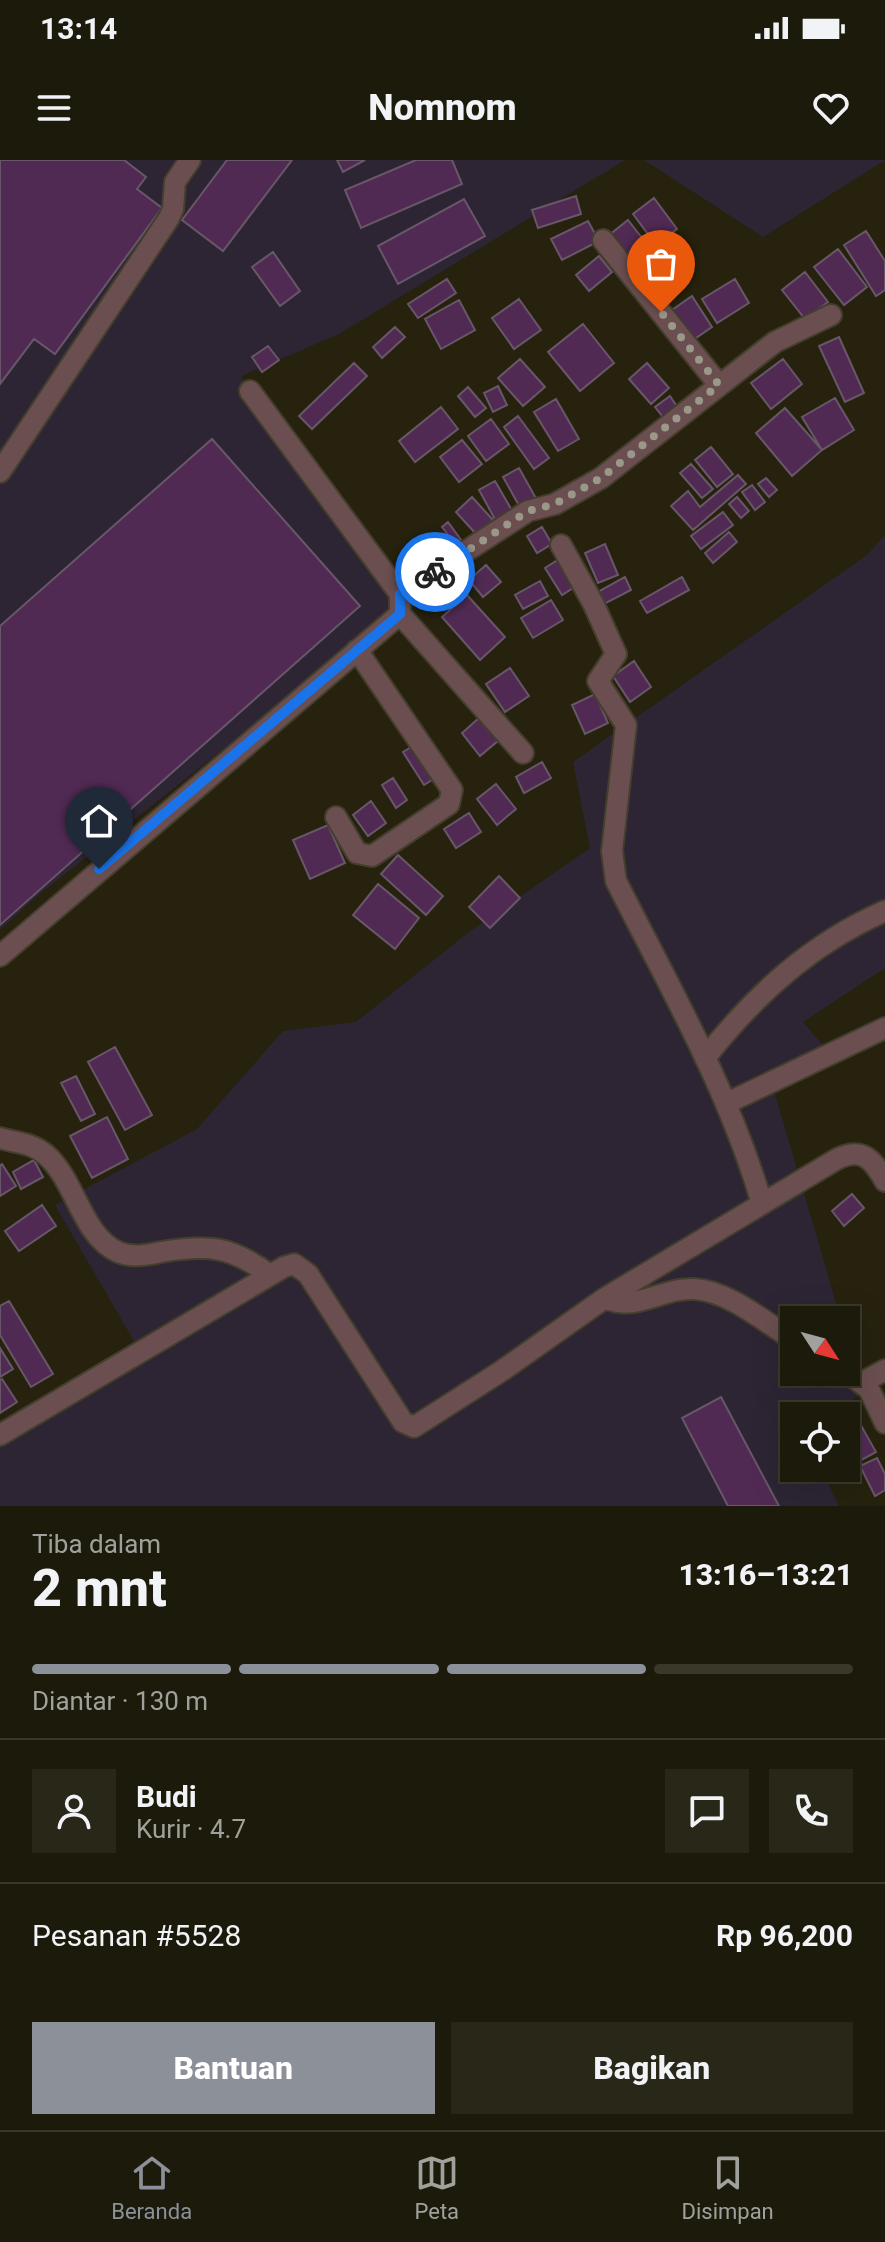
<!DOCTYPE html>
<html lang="id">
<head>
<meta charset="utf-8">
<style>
  body { margin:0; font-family:Roboto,sans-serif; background:#292718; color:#f1f3f6; height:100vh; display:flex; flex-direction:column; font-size:30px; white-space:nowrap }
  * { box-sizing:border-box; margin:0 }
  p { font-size:26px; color:#a0a19c }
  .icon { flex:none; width:44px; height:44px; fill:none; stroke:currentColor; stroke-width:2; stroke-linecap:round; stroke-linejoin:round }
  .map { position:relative; height:1346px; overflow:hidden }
  .drawer { display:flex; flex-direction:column; background:#1c1a0a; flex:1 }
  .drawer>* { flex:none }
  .needle { width:52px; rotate:126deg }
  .controls { position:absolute; left:780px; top:1146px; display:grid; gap:16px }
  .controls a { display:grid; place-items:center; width:80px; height:80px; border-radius:0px; background:#1c1a0a; box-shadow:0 8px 32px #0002,0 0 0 2px #3a382b; font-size:40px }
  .pin { position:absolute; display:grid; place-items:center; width:68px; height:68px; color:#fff; margin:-82px -34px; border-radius:50% 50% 50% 0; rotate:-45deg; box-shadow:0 0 8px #0007 }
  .pin .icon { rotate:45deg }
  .courier { position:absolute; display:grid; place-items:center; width:80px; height:80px; margin:-40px; border:6px solid #1a73e8; border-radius:50%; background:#fff; color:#222; box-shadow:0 2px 10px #0007 }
  .summary em { font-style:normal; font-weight:800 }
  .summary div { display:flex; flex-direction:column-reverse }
  .summary { display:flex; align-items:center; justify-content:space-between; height:136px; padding:0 32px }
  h1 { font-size:52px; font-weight:800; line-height:60px }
  .bar { display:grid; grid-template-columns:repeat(4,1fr); gap:12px 8px; align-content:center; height:96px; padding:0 32px }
  .bar i { height:10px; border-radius:6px; background:#3a382b }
  .bar .active { background:#8c9099 }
  .bar p { grid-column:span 4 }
  .line { display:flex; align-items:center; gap:20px; padding:0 32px; border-top:2px solid #3a382b }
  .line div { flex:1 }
  .round { display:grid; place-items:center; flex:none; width:84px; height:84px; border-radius:0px; background:#292718 }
  .cta { display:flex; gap:16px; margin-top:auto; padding:16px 32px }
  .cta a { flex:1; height:92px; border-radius:0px; background:#8c9099; color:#fff; font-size:32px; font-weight:800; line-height:92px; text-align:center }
  .cta a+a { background:#292718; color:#f1f3f6 }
  .status { display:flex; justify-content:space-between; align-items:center; height:56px; padding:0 40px; background:#1c1a0a; direction:ltr }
  .status svg { height:22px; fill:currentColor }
  header { display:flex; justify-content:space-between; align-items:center; height:104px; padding:0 32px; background:#1c1a0a; font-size:36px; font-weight:800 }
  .tab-bar { display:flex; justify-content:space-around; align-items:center; height:112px; border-top:2px solid #3a382b; background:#1c1a0a; font-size:22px; color:#a0a19c }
  .tab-bar a { display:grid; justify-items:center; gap:4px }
  .tab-bar .active { color:#8c9099 }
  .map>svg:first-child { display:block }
  .industrial { fill:#2d2534 }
  .building { fill:#512a54; stroke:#675768; stroke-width:2 }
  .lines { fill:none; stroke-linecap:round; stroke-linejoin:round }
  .minor-casing { stroke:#433f2c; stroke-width:24 }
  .minor { stroke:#6b4f50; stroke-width:20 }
  .done { stroke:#9a9888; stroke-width:8; stroke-dasharray:0 14.4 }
  .route { stroke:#1a73e8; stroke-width:10 }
</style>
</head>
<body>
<div class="status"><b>13:14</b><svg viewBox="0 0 49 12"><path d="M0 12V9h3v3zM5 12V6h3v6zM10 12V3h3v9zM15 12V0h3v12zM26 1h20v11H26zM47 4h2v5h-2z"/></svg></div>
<header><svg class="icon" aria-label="menu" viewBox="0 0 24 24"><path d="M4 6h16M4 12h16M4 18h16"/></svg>Nomnom<svg class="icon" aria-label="heart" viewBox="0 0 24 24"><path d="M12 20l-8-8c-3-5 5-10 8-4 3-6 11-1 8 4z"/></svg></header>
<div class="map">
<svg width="885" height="1346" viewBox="0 0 885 1346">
  <rect width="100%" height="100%" fill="#26220e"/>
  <path class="industrial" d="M0 0H625L339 174 241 216 397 452 36 737 0 770Z
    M644 0H885L763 77Z
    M885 375V808L803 862 832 896 771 920 841 1160H794V1212H846V1178L862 1234 824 1256H794V1308H821L839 1346H0V1273L135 1183 55 1045 197 969 283 871 356 862 469 772 590 688 573 602 867 395Z"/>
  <path class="building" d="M0 0H124L146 17 137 29 162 48 55 194 34 179 0 224Z
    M227 0H292L223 91 182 60Z
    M337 0H365L343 12Z
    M416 0H452L462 24 361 68 345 30Z
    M576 36 581 54 538 68 532 50Z
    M654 38 677 69 656 85 633 54Z
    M464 39 485 76 398 124 378 86Z
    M628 60 657 97 638 113 608 76Z
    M588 61 599 81 562 100 551 79Z
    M866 71 885 101V130L876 136 844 85Z
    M838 89 867 127 844 145 814 107Z
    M273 92 300 131 280 146 252 107Z
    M599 96 612 112 589 131 576 115Z
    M805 112 828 142 805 159 782 130Z
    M447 119 456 133 418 158 408 144Z
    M735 119 749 143 717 163 702 139Z
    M692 136 712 167 693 180 672 150Z
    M519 139 541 170 514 189 492 158Z
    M459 140 475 170 441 189 425 159Z
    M583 164 614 203 580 231 548 192Z
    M395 167 405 177 382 198 373 187Z
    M839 177 864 233 845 242 819 186Z
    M268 186 279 200 262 212 252 197Z
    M520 199 545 227 523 246 498 218Z
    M783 199 802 224 771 249 751 223Z
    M354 203 367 216 312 269 299 256Z
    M647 203 669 228 651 244 629 219Z
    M498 226 507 245 493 252 484 233Z
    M468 227 486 248 475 257 458 236Z
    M670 236 680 251 666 261 655 247Z
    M835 238 854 270 822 290 802 257Z
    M556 239 579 279 558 291 534 252Z
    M441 247 458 269 415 302 399 281Z
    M785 248 822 290 792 316 756 273Z
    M518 256 549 298 534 309 504 267Z
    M491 259 509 284 486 301 468 276Z
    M212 279 360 446 0 765V466Z
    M462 280 482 304 459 322 440 297Z
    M711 287 733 314 717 327 695 300Z
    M691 304 713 329 702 338 680 313Z
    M519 308 537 340 521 349 503 317Z
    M738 315 746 324 693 370 671 346 688 331 700 347Z
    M766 318 777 330 769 337 758 324Z
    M495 321 514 354 497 363 479 330Z
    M752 325 765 342 755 350 742 332Z
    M472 337 493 360 476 374 456 352Z
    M737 337 749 351 741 358 729 344Z
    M723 352 733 365 701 389 691 376Z
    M448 362 464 384 458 388 442 367Z
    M542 367 552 384 537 393 527 376Z
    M729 372 737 382 713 403 705 393Z
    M605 384 618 415 598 423 585 393Z
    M564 396 581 423 562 435 545 408Z
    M486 405 501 422 483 437 469 420Z
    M625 417 631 430 604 444 598 432Z
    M682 417 689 430 647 453 640 441Z
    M540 421 548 436 523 449 515 435Z
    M467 435 505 477 480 500 442 457Z
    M551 440 563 460 533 478 521 458Z
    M634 501 651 527 630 542 613 516Z
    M510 508 529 536 505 552 486 524Z
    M595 534 608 563 585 574 572 545Z
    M480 557 499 580 480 596 462 573Z
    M416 584 437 617 424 625 403 592Z
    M542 602 551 618 524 633 516 617Z
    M393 618 407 640 396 648 382 625Z
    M496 624 516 649 497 665 477 639Z
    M371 641 386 663 368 676 353 655Z
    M469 653 481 672 456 688 444 669Z
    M328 665 345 703 310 719 293 680Z
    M398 695 443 736 426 755 381 714Z
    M499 716 520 738 490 768 469 747Z
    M378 724 419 758 395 789 353 755Z
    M115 887 152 955 125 970 88 902Z
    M76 916 95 954 81 961 61 923Z
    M107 957 128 999 92 1018 70 976Z
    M34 1000 43 1017 21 1029 13 1012Z
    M2 1004 16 1026 0 1036V1006Z
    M852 1034 864 1048 844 1066 832 1051Z
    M42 1045 56 1066 19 1091 5 1071Z
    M9 1141 53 1214 31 1227 0 1175V1146Z
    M0 1188 13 1209 0 1217Z
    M2 1219 17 1242 0 1253V1220Z
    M721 1237 779 1346H728L682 1258Z
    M858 1260 876 1292 856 1303 846 1286V1267Z
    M877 1298 885 1314V1330L875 1336 860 1306Z"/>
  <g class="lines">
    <defs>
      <path id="minor" d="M603 80 719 225
        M250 231 400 434
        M0 312 169 58 173 49 175 22 190 0
        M561 385 594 445 616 494 598 521 626 565 612 691 616 721C669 826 729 930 762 1044
        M400 454 523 593
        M336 657 357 693 372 696 449 644 452 630 357 490
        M0 796 400 454V434L528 351 555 344 601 318 775 182 831 155
        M705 898C755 835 810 784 885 751
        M727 943 885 868
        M0 978C16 983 32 983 45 994 76 1020 81 1075 118 1092 132 1098 147 1095 161 1092 208 1084 231 1086 270 1115
        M605 1138C636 1153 662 1127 695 1129 731 1132 764 1162 794 1180
        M846 1212 869 1229 885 1263
        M863 1222 885 1210
        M0 1275 284 1107 294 1104 308 1114 403 1262 414 1267 503 1210 605 1138 837 999C862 987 873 999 885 1021"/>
    </defs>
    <use href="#minor" class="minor-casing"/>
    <use href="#minor" class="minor"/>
  </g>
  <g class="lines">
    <path class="done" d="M435 412 528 351 555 344 601 318 719 225 661 152"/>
    <path class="route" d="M99 709 400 454V434L435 412"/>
  </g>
</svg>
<div class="controls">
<a><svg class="needle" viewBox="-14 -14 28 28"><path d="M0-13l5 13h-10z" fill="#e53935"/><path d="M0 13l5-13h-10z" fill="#a0a19c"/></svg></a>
<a><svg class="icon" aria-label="locate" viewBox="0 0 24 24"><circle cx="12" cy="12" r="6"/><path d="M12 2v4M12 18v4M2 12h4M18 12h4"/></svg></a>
</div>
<div class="pin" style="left:661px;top:152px;background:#ea580c"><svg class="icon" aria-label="bag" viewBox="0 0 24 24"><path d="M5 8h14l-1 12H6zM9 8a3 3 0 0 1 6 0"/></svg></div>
<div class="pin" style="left:99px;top:709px;background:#1f2937"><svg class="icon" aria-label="home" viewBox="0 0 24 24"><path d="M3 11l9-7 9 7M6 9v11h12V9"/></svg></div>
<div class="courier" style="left:435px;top:412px"><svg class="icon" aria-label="bike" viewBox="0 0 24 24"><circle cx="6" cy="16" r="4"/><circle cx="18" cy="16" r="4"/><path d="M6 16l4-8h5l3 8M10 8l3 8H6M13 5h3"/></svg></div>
</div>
<section class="drawer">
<div class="summary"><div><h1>2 mnt</h1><p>Tiba dalam</p></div><em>13:16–13:21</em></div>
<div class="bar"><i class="active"></i><i class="active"></i><i class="active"></i><i></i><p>Diantar · 130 m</p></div>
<div class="line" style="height:144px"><a class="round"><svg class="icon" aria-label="person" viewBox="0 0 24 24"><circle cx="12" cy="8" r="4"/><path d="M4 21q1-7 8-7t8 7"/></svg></a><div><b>Budi</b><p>Kurir · 4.7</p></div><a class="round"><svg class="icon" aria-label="chat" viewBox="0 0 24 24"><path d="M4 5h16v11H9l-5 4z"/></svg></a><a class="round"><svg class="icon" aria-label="phone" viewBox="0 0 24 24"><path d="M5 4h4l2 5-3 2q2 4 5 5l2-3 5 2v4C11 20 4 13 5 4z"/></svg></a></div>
<div class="line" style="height:104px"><div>Pesanan #5528</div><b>Rp 96,200</b></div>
<div class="cta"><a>Bantuan</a><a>Bagikan</a></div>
</section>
<nav class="tab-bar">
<a class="active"><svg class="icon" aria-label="home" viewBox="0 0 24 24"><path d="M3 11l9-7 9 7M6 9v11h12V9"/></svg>Beranda</a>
<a><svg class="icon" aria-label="map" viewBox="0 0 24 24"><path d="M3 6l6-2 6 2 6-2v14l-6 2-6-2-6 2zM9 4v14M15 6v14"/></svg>Peta</a>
<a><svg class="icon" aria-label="saved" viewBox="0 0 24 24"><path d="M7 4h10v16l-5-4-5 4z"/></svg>Disimpan</a>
</nav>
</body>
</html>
